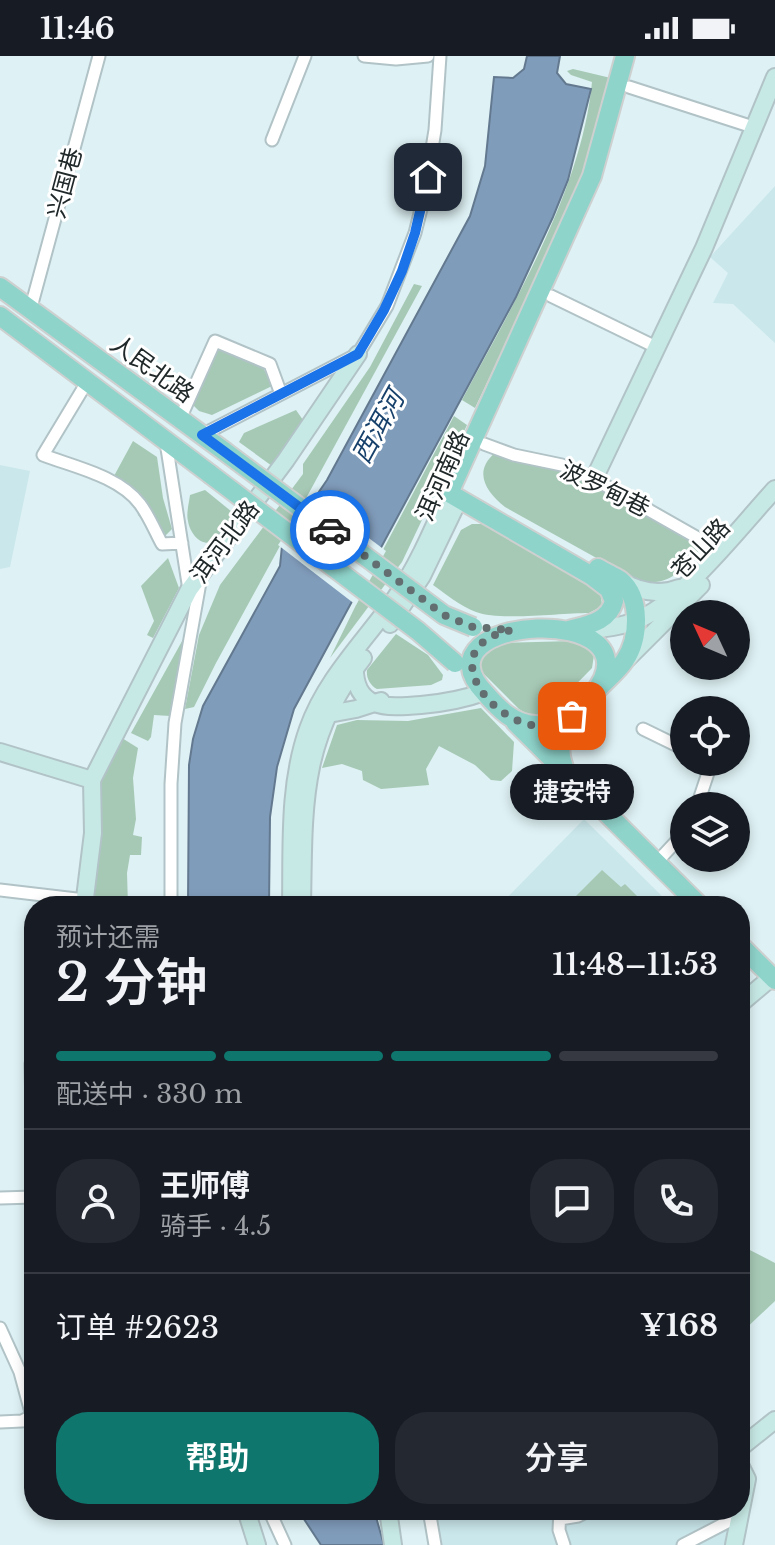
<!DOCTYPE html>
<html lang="zh">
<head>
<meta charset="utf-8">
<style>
  body { margin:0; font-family:"Libre Baskerville","Noto Sans SC",serif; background:#242831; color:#f1f3f6; height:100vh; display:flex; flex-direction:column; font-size:30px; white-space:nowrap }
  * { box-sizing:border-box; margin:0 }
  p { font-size:26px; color:#9ea1a6 }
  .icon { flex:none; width:44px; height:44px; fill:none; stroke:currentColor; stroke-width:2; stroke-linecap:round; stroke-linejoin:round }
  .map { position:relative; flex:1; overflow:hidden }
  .sheet { position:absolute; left:24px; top:840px; width:726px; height:624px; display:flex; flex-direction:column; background:#171b24; border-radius:32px; box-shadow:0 4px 12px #0003 }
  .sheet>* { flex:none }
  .needle { width:52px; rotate:314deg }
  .fabs { position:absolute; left:670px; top:544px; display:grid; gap:16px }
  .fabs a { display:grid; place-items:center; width:80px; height:80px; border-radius:50%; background:#171b24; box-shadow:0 4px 12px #0003; font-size:40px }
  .pin { position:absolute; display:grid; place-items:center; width:68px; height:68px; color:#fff; margin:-34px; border-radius:16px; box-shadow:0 4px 12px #0006 }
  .courier { position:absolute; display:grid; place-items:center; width:80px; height:80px; margin:-40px; border:6px solid #1a73e8; border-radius:50%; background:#fff; color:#222; box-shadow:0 2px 10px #0007 }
  .bubble { position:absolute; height:56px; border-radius:28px; background:#171b24; box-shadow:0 4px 12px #0003; font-size:26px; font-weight:600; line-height:56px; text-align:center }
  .overview em { font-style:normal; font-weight:600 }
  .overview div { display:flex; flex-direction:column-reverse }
  .overview { display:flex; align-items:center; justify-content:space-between; height:136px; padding:0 32px }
  h1 { font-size:52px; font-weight:600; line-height:60px }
  .bar { display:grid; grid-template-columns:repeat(4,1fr); gap:12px 8px; align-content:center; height:96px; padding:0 32px }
  .bar i { height:10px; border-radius:6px; background:#363941 }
  .bar .active { background:#0f766e }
  .bar p { grid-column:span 4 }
  .line { display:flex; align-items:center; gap:20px; padding:0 32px; border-top:2px solid #363941 }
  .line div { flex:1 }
  .round { display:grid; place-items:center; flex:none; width:84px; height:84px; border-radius:32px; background:#242831 }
  .button { display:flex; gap:16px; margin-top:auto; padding:16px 32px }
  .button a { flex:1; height:92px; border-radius:32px; background:#0f766e; color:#fff; font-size:32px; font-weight:600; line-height:92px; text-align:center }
  .button a+a { background:#242831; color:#f1f3f6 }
  .status { display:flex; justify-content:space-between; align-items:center; height:56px; padding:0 40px; background:#171b24; direction:ltr }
  .status svg { height:22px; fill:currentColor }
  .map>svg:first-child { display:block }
  .built { fill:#cae7eb }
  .green { fill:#a6c9b5 }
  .water { fill:#809cbb; stroke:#63798f; stroke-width:2 }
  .pier { fill:#def1f4 }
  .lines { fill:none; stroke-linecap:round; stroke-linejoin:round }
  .street-casing { stroke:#b1c3c6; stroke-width:15 }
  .secondary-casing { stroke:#b1c3c6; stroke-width:20 }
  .primary-casing { stroke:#ced0d0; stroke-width:22 }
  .street { stroke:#fff; stroke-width:11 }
  .secondary { stroke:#c7e9e5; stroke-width:16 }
  .primary { stroke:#8fd4cb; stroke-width:18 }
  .primary-bridge-casing { stroke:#ced0d0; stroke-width:22; stroke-linecap:butt }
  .primary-bridge { stroke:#8fd4cb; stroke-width:18 }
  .done { stroke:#626e70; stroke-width:8; stroke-dasharray:0 14.4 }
  .route { stroke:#1a73e8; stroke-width:10 }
  .labels { text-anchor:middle; stroke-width:6; stroke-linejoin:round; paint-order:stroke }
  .street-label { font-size:24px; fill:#202829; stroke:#fff }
  .water-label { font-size:26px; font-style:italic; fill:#17416b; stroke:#fff }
</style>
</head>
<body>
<div class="status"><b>11:46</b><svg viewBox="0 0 49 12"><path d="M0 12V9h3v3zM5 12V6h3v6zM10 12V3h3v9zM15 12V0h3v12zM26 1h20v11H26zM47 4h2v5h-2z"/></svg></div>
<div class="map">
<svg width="775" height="1489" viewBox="0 0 775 1489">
  <rect width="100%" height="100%" fill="#def1f4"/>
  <path class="built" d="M775 130V287L733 248 713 247 728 217 710 201Z
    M0 409 30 415 10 511 0 513Z
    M584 763 672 850H499Z
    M433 1454H710L730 1468 728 1489H440Z"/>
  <path class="green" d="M573 13 615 23 591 106 475 352 462 344C512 250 582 134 592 26L571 19 567 15Z
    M414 228 422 230 216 607 194 651 185 653 199 579 220 529 303 418V408L370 311Z
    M216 287 260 305 272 330 212 359 199 355 191 347Z
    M296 354 303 364 272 410 239 386 244 377Z
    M454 360 467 369 402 506 330 602 384 492Z
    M133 385 157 401 163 442 172 473 165 480 157 481 138 459 135 439 114 420Z
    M495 397 553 411 589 425 704 490C682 513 670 533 636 524L505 451C487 437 472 416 495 397Z
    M205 434 237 460C231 467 223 480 215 485 202 492 190 478 188 465 186 458 189 447 190 439Z
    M472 468H483L588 529 601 540 602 550 589 557C560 557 500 565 476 556 460 550 446 538 433 529L461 474Z
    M168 502 179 532 153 582 147 579 154 565 141 530Z
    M186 578 170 660 154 659 151 681 148 685 131 677Z
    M396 578 428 599 443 619 442 624 431 629 377 633C370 629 366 622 367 614Z
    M573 585 585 588 594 599 592 612 549 656 539 659 527 658 519 653 479 613 480 600 498 587Z
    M481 652 514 686 512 715 501 725 491 724 475 709 439 690 426 713 429 729 381 733 363 724 362 715 342 708 322 712 337 669 357 664 408 665Z
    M122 682 138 692 133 722 136 763 133 779 142 781 141 799H130L127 817 128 850H87L98 726Z
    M602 814 621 831 625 828 647 850H566Z
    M740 1189 775 1207V1245L740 1278Z"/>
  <path class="water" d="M527 0H560L557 17 566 28 591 33 568 124 553 161 516 241 294 653 277 711 270 761 269 850H188L189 709 193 683 203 650 280 510 282 490 327 424 470 160 485 110 494 21 513 22 524 13Z
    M298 1454H374L384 1489H321Z"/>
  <path class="pier" d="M312 439 386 495 356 549 278 489Z"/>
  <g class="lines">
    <defs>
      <path id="street" d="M364 0 396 3 428 0
        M629 31 756 72
        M272 84 305 0
        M551 240 658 292
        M30 255 99 0
        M87 326 43 399C74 411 119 420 140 448 149 460 155 475 162 488L182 487
        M180 363 215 285 270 308 281 338
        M202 379 358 298 387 250 415 177 424 141 435 74 440 0
        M166 386 189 534
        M484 388 514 399 562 409 594 423 719 494
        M643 673 684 693
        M697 750 709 714 706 706
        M657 806 684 777
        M0 834 85 844
        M171 850V728L175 667 201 521
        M34 994 31 1008 34 1143
        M0 1142 34 1141
        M0 1272 20 1316 32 1360
        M0 1366 22 1365 34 1359
        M269 1454 285 1489
        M429 1454 435 1489
        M560 1454 559 1474 564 1489
        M560 1463 578 1460 590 1454
        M683 1489 735 1462"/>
      <path id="secondary" d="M594 423 704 192 775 21
        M621 525C640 536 659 540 679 532
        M390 568 422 520 459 443
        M582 574C603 573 623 571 642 562 687 540 740 471 775 433
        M627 603 701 529
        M355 606C352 654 386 652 421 649 444 647 462 644 484 636
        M318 660 356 653 381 645
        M0 696 92 724
        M84 850 93 777 92 724 189 534 286 404 358 298
        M291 850C292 792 288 729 308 673 326 622 365 585 396 541 418 509 433 473 449 437
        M302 850C304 753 299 683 363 602
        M740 948 772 921
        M740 1392 775 1364
        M246 1454 257 1489
        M388 1454 393 1489
        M734 1489 747 1423 740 1409"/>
      <path id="primary" d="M0 231 224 395
        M0 260 210 418
        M569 574C587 569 609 566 614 545L609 533 592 520 449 437 592 120 625 0
        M594 637C664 545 409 557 485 637 499 653 513 668 535 669 564 671 577 654 596 635 605 625 617 616 625 604 639 583 642 542 620 524 613 520 605 516 598 512
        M515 666 700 850
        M565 714C557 695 558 677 572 660
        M740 889 775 924"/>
    </defs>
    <use href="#street" class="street-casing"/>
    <use href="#secondary" class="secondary-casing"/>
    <use href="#primary" class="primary-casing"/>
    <use href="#street" class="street"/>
    <use href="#secondary" class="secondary"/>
    <use href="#primary" class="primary"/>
    <defs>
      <path id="primary-bridge" d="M224 395 444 559 473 571
        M210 418 418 575 455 607"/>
    </defs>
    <use href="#primary-bridge" class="primary-bridge-casing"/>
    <use href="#primary-bridge" class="primary-bridge"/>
  </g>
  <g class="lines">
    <path class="done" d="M330 474 444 559 473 571 512 574C415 593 519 704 572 660"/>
    <path class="route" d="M330 474 202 379 358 298 384 254 402 215 415 177 428 121"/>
  </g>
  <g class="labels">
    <g class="street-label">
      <text transform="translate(65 127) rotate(-75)" y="8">兴国巷</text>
      <text transform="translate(152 313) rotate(36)" y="8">人民北路</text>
      <text transform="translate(443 420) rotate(-66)" y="8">洱河南路</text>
      <text transform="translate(605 433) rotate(26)" y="8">波罗甸巷</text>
      <text transform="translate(225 486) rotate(-53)" y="8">洱河北路</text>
      <text transform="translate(701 493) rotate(-47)" y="8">苍山路</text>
    </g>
    <g class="water-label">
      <text transform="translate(378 371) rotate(-61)" y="9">西洱河</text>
    </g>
  </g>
</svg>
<div class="fabs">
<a><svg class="needle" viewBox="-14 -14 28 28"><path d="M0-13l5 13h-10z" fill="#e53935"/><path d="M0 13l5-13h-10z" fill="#9ea1a6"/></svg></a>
<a><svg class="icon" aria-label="locate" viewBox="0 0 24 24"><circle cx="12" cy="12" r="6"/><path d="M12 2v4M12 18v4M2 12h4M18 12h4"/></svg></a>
<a><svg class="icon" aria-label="layers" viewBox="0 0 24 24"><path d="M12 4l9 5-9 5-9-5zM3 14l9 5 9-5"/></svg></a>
</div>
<div class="pin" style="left:572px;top:660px;background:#ea580c"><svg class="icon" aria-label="bag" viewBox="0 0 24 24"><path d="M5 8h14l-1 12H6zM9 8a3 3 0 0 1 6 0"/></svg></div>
<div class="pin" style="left:428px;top:121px;background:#1f2937"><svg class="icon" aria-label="home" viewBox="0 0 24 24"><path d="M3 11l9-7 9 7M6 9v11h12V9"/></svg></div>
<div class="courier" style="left:330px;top:474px"><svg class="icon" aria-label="car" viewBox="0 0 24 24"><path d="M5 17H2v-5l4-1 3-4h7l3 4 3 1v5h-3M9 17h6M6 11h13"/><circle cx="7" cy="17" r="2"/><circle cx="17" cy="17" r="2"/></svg></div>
<div class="bubble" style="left:510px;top:708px;width:124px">捷安特</div>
<section class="sheet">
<div class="overview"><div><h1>2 分钟</h1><p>预计还需</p></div><em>11:48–11:53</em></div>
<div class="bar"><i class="active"></i><i class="active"></i><i class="active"></i><i></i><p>配送中 · 330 m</p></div>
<div class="line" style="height:144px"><a class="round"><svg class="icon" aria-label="person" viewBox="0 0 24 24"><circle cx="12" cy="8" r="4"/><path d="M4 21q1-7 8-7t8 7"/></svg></a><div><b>王师傅</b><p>骑手 · 4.5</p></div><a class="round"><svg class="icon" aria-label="chat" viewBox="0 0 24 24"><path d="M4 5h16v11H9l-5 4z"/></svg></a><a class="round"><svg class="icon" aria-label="phone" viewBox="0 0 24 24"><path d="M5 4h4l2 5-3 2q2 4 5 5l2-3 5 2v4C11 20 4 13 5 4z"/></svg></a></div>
<div class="line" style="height:104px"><div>订单 #2623</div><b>¥168</b></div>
<div class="button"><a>帮助</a><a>分享</a></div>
</section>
</div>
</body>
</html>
